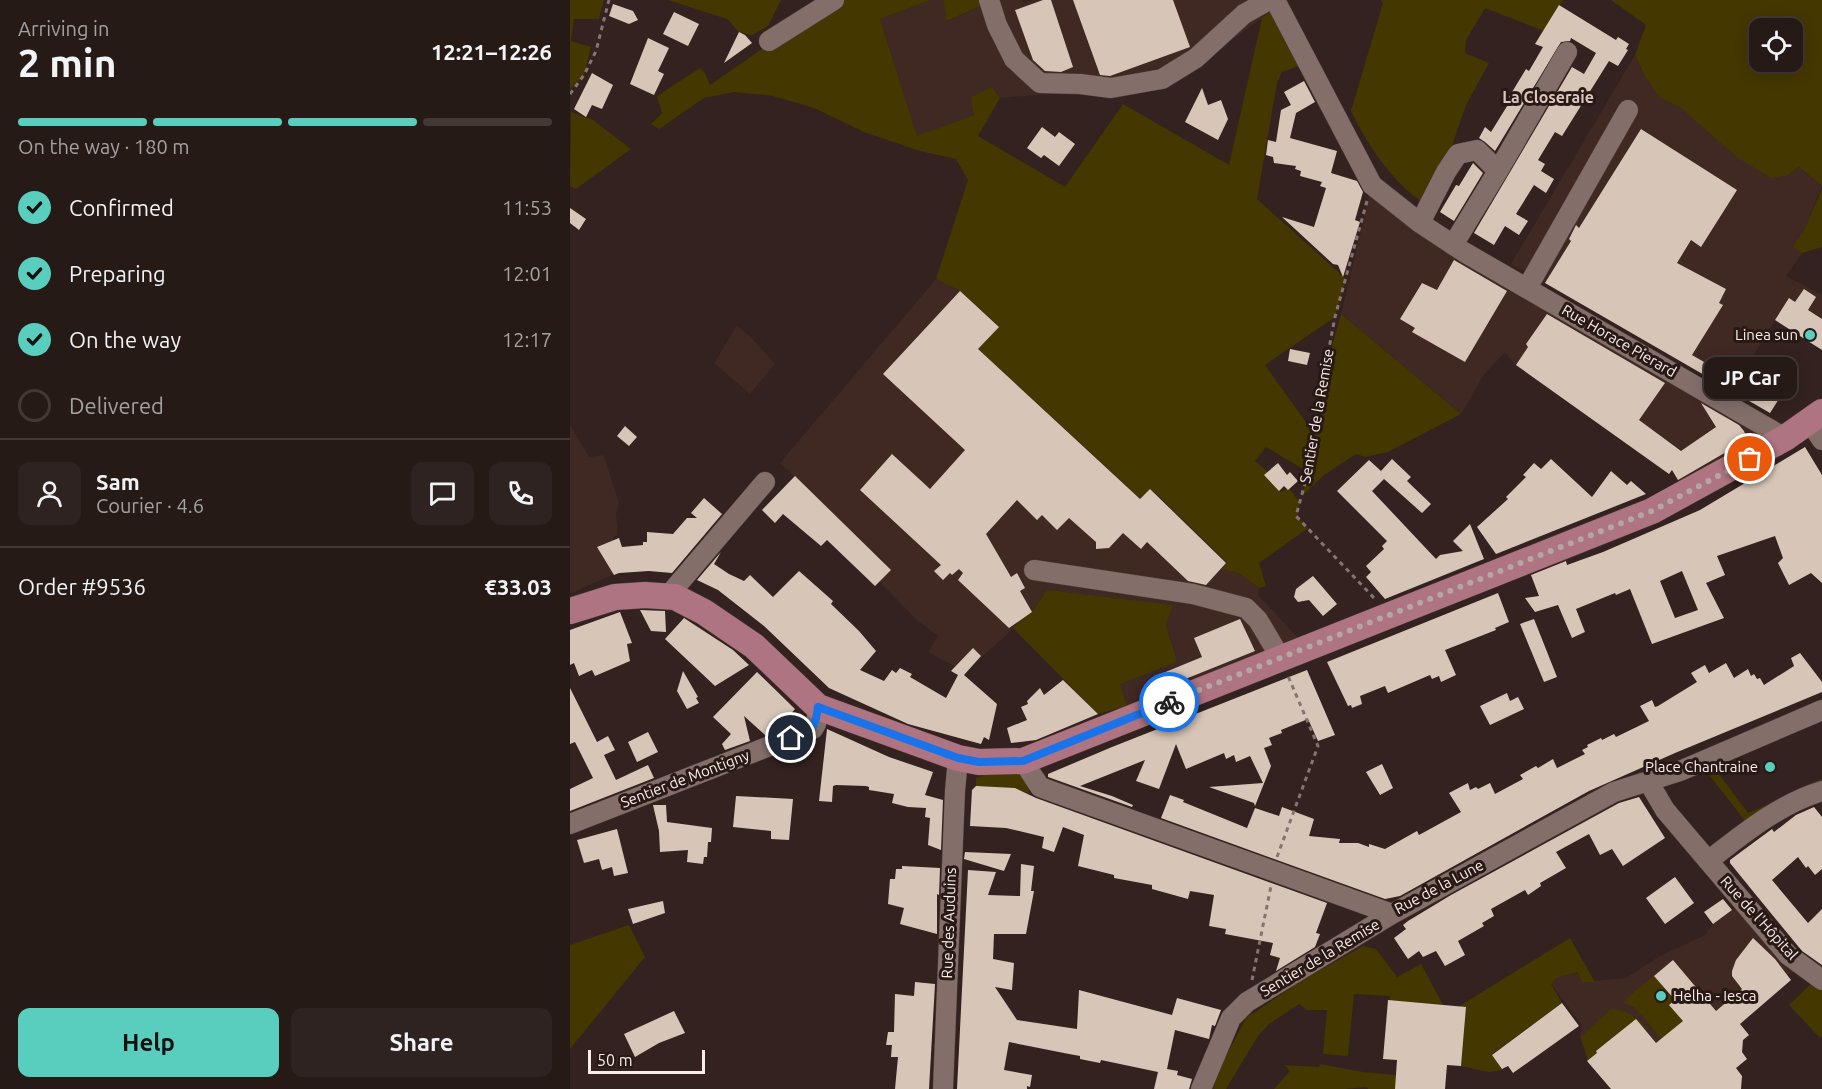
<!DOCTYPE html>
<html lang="en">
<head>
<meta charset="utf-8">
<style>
  body { margin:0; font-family:Ubuntu,sans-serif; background:#2e2320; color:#f1f3f6; height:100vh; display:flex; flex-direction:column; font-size:22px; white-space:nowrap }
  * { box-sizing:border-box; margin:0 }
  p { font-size:20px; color:#a4a1a1 }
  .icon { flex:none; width:33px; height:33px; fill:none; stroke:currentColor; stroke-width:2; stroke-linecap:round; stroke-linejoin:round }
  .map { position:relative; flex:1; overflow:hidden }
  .details { display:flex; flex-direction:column; background:#261a17; width:570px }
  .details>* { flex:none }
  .controls { position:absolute; left:1179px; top:18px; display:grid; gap:12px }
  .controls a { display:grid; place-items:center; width:54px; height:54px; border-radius:12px; background:#261a17; box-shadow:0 3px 15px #0003,0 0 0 2px #423836; font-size:30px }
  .scale { position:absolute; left:18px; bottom:15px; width:117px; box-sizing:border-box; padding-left:6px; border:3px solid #f9edea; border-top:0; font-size:16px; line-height:21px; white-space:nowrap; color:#f9edea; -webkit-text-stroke:4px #291915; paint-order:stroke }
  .pin { position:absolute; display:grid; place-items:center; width:51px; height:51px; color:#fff; margin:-26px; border:3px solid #fff; border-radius:50%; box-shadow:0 2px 6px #0007 }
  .courier { position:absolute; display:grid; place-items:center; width:60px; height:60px; margin:-30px; border:4px solid #1a73e8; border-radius:50%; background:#fff; color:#222; box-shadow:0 2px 8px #0007 }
  .bubble { position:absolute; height:42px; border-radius:12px; background:#261a17; box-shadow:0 3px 15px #0003,0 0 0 2px #423836; font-size:20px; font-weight:700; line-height:42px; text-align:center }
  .overview em { font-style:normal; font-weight:700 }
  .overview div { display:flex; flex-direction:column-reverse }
  .overview { display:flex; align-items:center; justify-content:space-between; height:102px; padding:0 18px }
  h1 { font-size:39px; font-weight:700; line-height:45px }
  .bar { display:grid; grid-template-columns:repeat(4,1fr); gap:9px 6px; align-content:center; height:72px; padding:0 18px }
  .bar i { height:8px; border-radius:4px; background:#423836 }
  .bar .current { background:#59cebe }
  .bar p { grid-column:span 4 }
  .line { display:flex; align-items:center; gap:15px; padding:0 18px; border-top:2px solid #423836 }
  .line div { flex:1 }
  .round { display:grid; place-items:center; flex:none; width:63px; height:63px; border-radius:12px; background:#2e2320 }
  ol { padding:0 18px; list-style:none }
  li { display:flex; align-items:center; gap:18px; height:66px }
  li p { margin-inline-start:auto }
  li .icon { padding:6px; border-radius:50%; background:#59cebe; color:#111; stroke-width:4 }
  li:last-child { color:#a4a1a1 }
  li i { width:33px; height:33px; border:3px solid #423836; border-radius:50% }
  .action { display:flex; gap:12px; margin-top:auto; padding:12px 18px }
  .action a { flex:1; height:69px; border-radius:12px; background:#59cebe; color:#111; font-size:24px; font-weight:700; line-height:69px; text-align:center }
  .action a+a { background:#2e2320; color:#f1f3f6 }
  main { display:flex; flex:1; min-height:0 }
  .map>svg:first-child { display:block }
  .built { fill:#402823 }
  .green { fill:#453700; fill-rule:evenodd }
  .building { fill:#d7c6b8; fill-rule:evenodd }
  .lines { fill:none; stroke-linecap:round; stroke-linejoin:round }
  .minor-casing { stroke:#4b3d3a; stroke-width:21 }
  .major-casing { stroke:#4b3d3a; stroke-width:27 }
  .path { stroke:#847572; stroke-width:3; stroke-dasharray:4.5 4.5; stroke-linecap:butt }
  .minor { stroke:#836e6a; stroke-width:20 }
  .major { stroke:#af7481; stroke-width:26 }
  .done { stroke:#b4a6a3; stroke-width:6; stroke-dasharray:0 10.8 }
  .route { stroke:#1a73e8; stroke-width:8 }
  .poi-dot { fill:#59cebe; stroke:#291915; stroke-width:2 }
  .labels { text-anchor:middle; stroke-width:6; stroke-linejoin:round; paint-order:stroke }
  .poi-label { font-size:15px; fill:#f9edea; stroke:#291915; text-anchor:end }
  .street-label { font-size:15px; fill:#f9edea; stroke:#291915 }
  .neighbourhood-label { font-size:16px; font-weight:bold; fill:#ddc6c1; stroke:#291915 }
</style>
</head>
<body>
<main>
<section class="details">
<div class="overview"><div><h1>2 min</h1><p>Arriving in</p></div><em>12:21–12:26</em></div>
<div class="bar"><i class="current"></i><i class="current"></i><i class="current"></i><i></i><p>On the way · 180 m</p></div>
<ol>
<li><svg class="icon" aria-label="check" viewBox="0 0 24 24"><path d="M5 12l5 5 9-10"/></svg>Confirmed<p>11:53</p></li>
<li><svg class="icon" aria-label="check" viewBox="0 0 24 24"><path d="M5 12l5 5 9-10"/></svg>Preparing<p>12:01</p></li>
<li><svg class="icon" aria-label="check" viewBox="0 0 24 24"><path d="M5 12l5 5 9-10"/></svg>On the way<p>12:17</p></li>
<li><i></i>Delivered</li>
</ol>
<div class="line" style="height:108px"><a class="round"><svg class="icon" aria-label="person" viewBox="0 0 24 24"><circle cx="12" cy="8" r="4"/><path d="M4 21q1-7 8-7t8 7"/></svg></a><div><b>Sam</b><p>Courier · 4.6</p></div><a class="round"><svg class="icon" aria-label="chat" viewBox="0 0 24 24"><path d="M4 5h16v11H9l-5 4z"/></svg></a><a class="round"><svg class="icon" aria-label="phone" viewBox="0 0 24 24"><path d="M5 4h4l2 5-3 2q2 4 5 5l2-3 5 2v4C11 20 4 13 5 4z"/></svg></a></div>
<div class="line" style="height:78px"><div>Order #9536</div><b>€33.03</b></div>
<div class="action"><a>Help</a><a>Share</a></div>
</section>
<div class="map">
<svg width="1252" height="1089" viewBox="0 0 1252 1089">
  <rect width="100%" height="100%" fill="#33221f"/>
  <path class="built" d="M361 0H373L378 21 424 0H452L454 3 463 0H694L700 12 604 83 546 95 481 94 430 98 422 87 404 115 347 137 310 19Z
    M1065 55 1075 76 1089 97 1111 108 1218 175 1229 167 1252 186 1235 228 1224 246 1232 253 1216 276 1252 295V350L1205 320 1163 390 1144 377 941 264Z
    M802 185 1193 436 1111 484 1103 470 1098 473 946 366 935 352 913 376 891 414 771 314Z
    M366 279 390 291 429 327 408 349 570 498 580 489 657 562 652 569 668 573 689 588 688 595 730 640 557 706 549 685 602 642 596 624 477 590 462 612 395 672 358 652 368 636 348 621 307 579 316 566 210 463Z
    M167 326 181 337 205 364 180 394 144 363Z
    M0 425 19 457 34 455 49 504 46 513 48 535 43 537V541L27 547 44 574 0 594Z
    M1168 906 1226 971 1217 975 1080 1089 1045 1085 1040 1088 1018 1061 1010 1038 1012 1025 981 984 987 978 1006 972 1012 982 1056 978 1090 956 1135 935 1143 924Z"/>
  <path class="green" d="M0 0H34L29 19H4L1 41 21 47 14 75 0 89Z
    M98 0H211L198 26 182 35 169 32 157 19Z
    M270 0H361L310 19 347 136 404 115 401 97 422 87 430 98 408 136 495 187 553 104 659 165 692 18 700 12 732 65 712 72 707 83 687 199 776 279 765 317 695 365 743 432 733 469 696 447 685 461 699 473 710 492 719 488 730 503 727 516 738 528 689 563 696 586 689 588 668 573 651 569 657 562 581 489 570 498 408 349 429 326 390 291 366 279 398 180 386 159 350 151 294 132 244 108 203 96 164 92 134 98 89 129 81 124 92 113 87 96 130 68 135 73 140 85 192 49 201 48Z
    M373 0H424L377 21Z
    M811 0H993L974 31 915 8 896 40 895 53 919 63 896 105 877 160 853 203C821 180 798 146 781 111L813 3Z
    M1041 0H1252V186L1229 167 1218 175 1201 178 1168 158 1111 108 1089 97 1075 76 1065 55 1076 25ZM1190 28H1222V62H1190Z
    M1 112 23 120 61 149 6 189 0 186Z
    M1252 189V247L1232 253 1223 247 1235 228Z
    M771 314 891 414 818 452 795 457 786 454 754 475 732 496 741 461 754 377Z
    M477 590 603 605 596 624 607 662 550 684 557 706 528 714 443 628 462 612Z
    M1146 770 1178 813C1204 803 1226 788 1252 779V786L1180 823 1175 821 1138 773Z
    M453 772 460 794 446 789 406 786V778L415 775Z
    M59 925 75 957 0 1049V945Z
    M1000 938 1025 982H1012L1007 972 987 978 981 984 992 1003 922 1054 933 1070 919 1072 891 1066 896 1008 888 1007Z
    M793 946 806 949 827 977 851 964 873 1005 820 1001V996L784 994 778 1056 753 1054 757 1010H737L729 1004 699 1024 688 1036 656 1089H643L652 1064 676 1018 733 980Z
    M1084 976 1105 1001 1113 1021 1091 1039 1073 1016 1064 1007 1054 1003 1059 996Z
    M1242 983 1252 991V1036L1250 1038 1219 1005Z
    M1041 1009C1055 1009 1067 1018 1077 1028L1075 1030 1065 1020 1026 1051 1027 1053 1018 1061 1011 1037Z
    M750 1064 793 1072 826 1075 825 1089H798L797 1087 775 1089H704L720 1071 714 1065 749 1067Z"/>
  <path class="building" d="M473 0H481L503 67 491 72 475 71 463 60 445 10Z
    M503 0H603L620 47 540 76 530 75Z
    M43 4 63 11 68 20 59 24 39 16Z
    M989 5 1046 40 1048 37 1059 44 1056 49 1058 50 1048 66 1039 61 992 136 985 132 968 160 975 164 971 171 984 179 976 193 964 185 946 214 958 221 949 235 935 226 924 245 904 233 1002 67 1014 74 1026 53 1001 38 1000 41 991 42 925 151 915 142 909 138 915 127 921 132 939 103 936 102 956 69 959 71 973 47 965 44Z
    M104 12 129 24 118 46 93 34Z
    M169 32 175 35 182 43 154 63Z
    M78 38 99 48 88 71 94 74 84 95 60 84Z
    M22 73 43 85 32 109 22 105 16 117 4 109Z
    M734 81 745 102 726 113 720 138 767 151 761 173 787 181 793 192 785 220 790 222 773 277 768 265 763 264 712 217 744 227 756 188 750 186 752 182 730 176 731 171 725 169 726 166 704 163 703 157 696 155 698 140 706 142 711 110 721 105 714 92Z
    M632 88 638 105 651 100 658 119 648 140 615 122Z
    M472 127 485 137 489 132 505 144 489 166 474 155 471 158 457 148Z
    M1071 129 1167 190 1131 247 1121 240 1107 263 1156 289 1149 303 1153 305 1122 355 1148 370 1156 357 1214 391 1200 413 975 283 1001 241 999 239 1006 225 1009 228Z
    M903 163 913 173 884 221 870 212 886 185 889 186Z
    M0 208 16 219 9 230 0 223Z
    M884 260 937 291 895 362 842 332 845 328 830 319 852 283 867 290Z
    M1234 289 1246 297 1238 310 1252 319V350L1205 320 1219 298 1225 302Z
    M390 291 429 327 408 349 570 499 580 489 656 563 636 585 618 581 577 542 571 549 553 533 539 548 526 549V542L499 518 487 530 472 515 467 520 447 500 416 534 441 577 447 573 455 588 450 591 462 612 439 628 388 580 393 573 389 569 382 575 380 573 373 580 364 571 371 565 290 490 322 454 360 489 395 450 313 374Z
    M977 314 1095 383 1069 420 1111 451 1146 427 1131 403 1169 425 1174 431 1177 440 1108 480 1102 470 1099 474 946 365 958 347 956 344Z
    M720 349 740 353 737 365 718 361Z
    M55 426 67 437 59 446 47 436Z
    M1235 447 1252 475V583L1241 573 1219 585 1208 563 1213 558 1205 536 1147 556 1155 575 1136 583 1154 618 1082 644 1060 589 1046 595 1045 593 1006 609 1015 632 1002 638 988 605 965 612 955 598 969 596 961 575 996 561 997 565 1033 552 1130 510ZM1112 571 1128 610 1105 618 1090 581Z
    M822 459 841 477 837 481 861 504 852 513 814 479 802 491 866 559 870 555 893 551 883 541 900 524 914 559 815 599 796 577 801 572 796 566 814 549 812 546 817 541 767 491 799 460 811 471Z
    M981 459 1022 497 1041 471 1057 485 1061 481 1076 494 926 554 907 527 938 499 936 497 956 477 953 475 964 463 971 469Z
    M708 463 717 475 720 472 728 481 718 490 714 486 709 491 694 475Z
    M225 476 321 570 305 586 257 540 251 546 213 514 205 523 192 510Z
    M134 498 152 514 102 573 79 571 49 573 44 575 27 547 49 538 52 547 73 545V542H77V532L103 534 117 518H127L121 513Z
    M151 552 144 564 159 574 174 581 180 575 203 597 229 571 263 601 261 604 289 631 306 651 290 670 314 681 322 670 326 673 330 668 342 674 340 677 376 698 388 675 381 671 403 648 411 656 394 675 427 704 419 740 414 737 411 744 338 724 259 688 194 626 148 590 127 580Z
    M743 576 767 604 753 616 739 600 728 602 724 597 726 589Z
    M928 593 939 622 925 628 926 630 875 650 886 675 871 682 869 676 862 679 860 675 818 693 815 686 790 696 792 704 782 708 781 705 778 706 757 662Z
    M70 610 95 611 96 632 81 631Z
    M50 612 62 643 57 644 60 661 25 676 22 670 9 676 4 663 0 665V630Z
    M114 618 163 650 179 665 145 686 95 639Z
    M670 619 685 651 598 686 593 673 632 657 624 638Z
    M964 619 987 677 974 682 950 624Z
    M1230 653 1252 682V692L1105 753 1019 791 830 896 815 899 591 818 600 795 614 800 613 802 677 828 685 808 709 816 712 807 744 819 739 836 770 839 769 843H788L799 847V844L815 849 847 831 849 835 891 812 879 793 898 783 900 790 906 787 908 789 920 783 925 794 953 779 950 775 966 766 968 768 983 759 987 768 1015 754 1012 750 1018 747 1017 745 1031 738 1032 740 1044 734 1046 737 1079 721 1070 706 1082 700 1085 707 1088 706 1127 682 1121 673 1135 665 1139 673 1156 663 1164 678 1178 669 1181 676 1184 674 1187 679 1190 678 1194 685 1224 666 1221 658Z
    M737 670 765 735 748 741 738 719 711 730 712 733 699 738 702 745 694 748 701 766 685 806 684 803 639 787 693 783 680 756 666 762 664 755 656 759 654 753 616 769 606 744 589 789 566 781 575 760 510 786 542 796 563 805 562 807 478 777V774L542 747Z
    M113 671 128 697 126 698 129 703 117 709 107 691Z
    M187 672 225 709 206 731 195 735 174 716 180 741 155 750 152 744 161 734 143 717Z
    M493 680 528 714 466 740 441 743 437 728 457 720 451 707 458 704 457 701 470 688 474 695Z
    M0 688 27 742 38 736 45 750 34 755 46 780 78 765 84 778 0 811V789L23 778 5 742 0 744Z
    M937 693 940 701 948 697 954 709 920 725 910 706Z
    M257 729 319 757 363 772 355 795 373 800 371 850 358 845 360 818 355 817 356 808 338 807 322 803 324 794 299 790V787L296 786 266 785 263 786 262 802 249 801Z
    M78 732 88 752 67 762 58 742Z
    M812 764 823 788 810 795 796 772Z
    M406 786 445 788 466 798 757 903 746 933 750 934 745 947 706 971 710 958 700 955 703 943 655 934 656 929 639 926 644 895 620 891 618 899 582 889V885L544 878V875L508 866 514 835 493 827 484 852 472 848 474 837 436 828 400 826 402 790Z
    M166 796 223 799 219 840 201 839V831L163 827Z
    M1069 797 1095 838 1053 866 1042 849 1030 855 1019 834 986 852 996 868 970 883 971 886 958 895 955 890 921 909 924 916 912 923 914 926 888 941 895 955 875 966 866 951 853 957 849 951 838 959 824 938 836 929 833 925 838 921 881 895 1049 803Z
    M83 805H96L97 822 142 828 141 842H138L137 857H134L133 864 117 862 118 850 90 852 89 831Z
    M1244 807 1252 817V869L1245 875 1238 866 1236 868 1228 857 1202 880 1238 923 1252 909V965L1232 951 1186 895 1160 863V860L1202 829 1204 832 1226 815Z
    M47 829 58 873 44 876 42 867 32 870 29 859 14 863 7 840Z
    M395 852 441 854 434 871 394 859Z
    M451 864 464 866 461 891H464L456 934H424L423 959 444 963 442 990 425 987 447 1020 507 1029 509 990 602 1015 607 998 651 1010 645 1026 642 1025 639 1039 605 1030 597 1069 608 1071 607 1075 622 1079 619 1089H584L588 1072 531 1060 530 1063 510 1059V1056L499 1054 439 1042 434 1070 462 1075 460 1087 457 1086V1089H387L398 870 426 872 418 895 450 896Z
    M332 866 370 868 369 895 367 894V934L330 924 334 908 318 904 320 879H325L326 869H332Z
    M1105 877 1124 903 1095 924 1076 898Z
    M1153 899 1162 910 1143 924 1134 912Z
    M93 901 95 913 63 924 58 909Z
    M1183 938 1205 959 1221 980 1170 1024 1179 1035 1173 1040 1172 1052 1177 1059 1166 1068 1172 1076 1171 1089H1041L1017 1061 1027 1053 1026 1051 1066 1019 1086 1043 1113 1021 1099 1005 1105 1000 1084 976 1103 960 1146 1011 1172 989 1162 976V971L1166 960Z
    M345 982 365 984 359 1089H325L328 1057H321L322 1045H316L318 1032H324L325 994 344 996Z
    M818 1000 896 1007 891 1066 877 1065 875 1089H825L827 1060 813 1059Z
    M992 1003 1009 1026 943 1073 938 1066 932 1069 922 1055Z
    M104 1011 115 1033 89 1043 65 1057 54 1034Z"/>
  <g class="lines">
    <defs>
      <path id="minor" d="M419 0 427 25 444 59 470 83 510 84 541 88 592 79 626 58 674 14 699 0
        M705 0 802 185 850 223 894 252 1215 438
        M199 41 264 0
        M850 223 876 172 888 154 907 150 928 171 997 52
        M883 245 928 171
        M957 288 1058 110
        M1239 421 1252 440
        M464 570 623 594 676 608 688 620 710 657
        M98 596 195 482
        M453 761 470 787 822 914 1044 792 1110 771 1252 710
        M1078 781 1095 810 1218 955 1252 980
        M0 824 243 729 246 724 248 707
        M1138 861C1173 834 1209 804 1252 791
        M373 1089 385 791 388 758
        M631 1089 661 1018 677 1002 822 914"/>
      <path id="major" d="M0 611 45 597 75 595 105 597 134 612 184 646 248 707 388 758 409 762 453 761 1082 511 1215 438 1252 412"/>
    </defs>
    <use href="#minor" class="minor-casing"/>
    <use href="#major" class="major-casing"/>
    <path class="path" d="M0 94 14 75 26 51 39 0
      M797 201 765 317 743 432 741 461 726 516 805 599
      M707 857 748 746 718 676
      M682 980 701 886"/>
    <use href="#minor" class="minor"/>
    <use href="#major" class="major"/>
  </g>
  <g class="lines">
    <path class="done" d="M599 702 1082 511 1180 459"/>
    <path class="route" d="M221 738C242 730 245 731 248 707L388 758 409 762 453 761 599 702"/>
  </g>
  <g class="poi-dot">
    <circle cx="1240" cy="335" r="6"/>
    <circle cx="1200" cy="767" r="6"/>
    <circle cx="1091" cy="996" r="6"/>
  </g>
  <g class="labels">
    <g class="poi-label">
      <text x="1228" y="340">Linea sun</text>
      <text x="1188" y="772">Place Chantraine</text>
      <text x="1103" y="1001" text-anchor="start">Helha - Iesca</text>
    </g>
    <g class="street-label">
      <text transform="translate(1049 341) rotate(30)" y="5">Rue Horace Pierard</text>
      <text transform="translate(747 416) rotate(-80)" y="5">Sentier de la Remise</text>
      <text transform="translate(115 779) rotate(-21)" y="5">Sentier de Montigny</text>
      <text transform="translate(869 887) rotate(-28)" y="5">Rue de la Lune</text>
      <text transform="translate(1189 918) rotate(48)" y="5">Rue de l'Hôpital</text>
      <text transform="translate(379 923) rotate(-88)" y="5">Rue des Auduins</text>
      <text transform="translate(750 958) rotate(-31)" y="5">Sentier de la Remise</text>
    </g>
    <g class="neighbourhood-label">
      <text x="978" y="103">La Closeraie</text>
    </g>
  </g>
</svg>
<div class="controls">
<a><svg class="icon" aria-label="locate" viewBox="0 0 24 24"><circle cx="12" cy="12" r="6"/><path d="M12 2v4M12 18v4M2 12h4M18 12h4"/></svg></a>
</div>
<div class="scale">50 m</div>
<div class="pin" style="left:1180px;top:459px;background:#ea580c"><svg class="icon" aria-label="bag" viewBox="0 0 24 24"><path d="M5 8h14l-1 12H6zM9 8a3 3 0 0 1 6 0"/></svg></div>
<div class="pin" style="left:221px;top:738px;background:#1f2937"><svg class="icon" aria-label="home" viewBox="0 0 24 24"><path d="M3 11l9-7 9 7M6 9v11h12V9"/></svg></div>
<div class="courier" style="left:599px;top:702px"><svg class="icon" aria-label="bike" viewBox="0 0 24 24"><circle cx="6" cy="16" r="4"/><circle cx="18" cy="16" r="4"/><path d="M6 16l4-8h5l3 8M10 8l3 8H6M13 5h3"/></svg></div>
<div class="bubble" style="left:1134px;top:357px;width:93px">JP Car</div>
</div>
</main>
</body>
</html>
